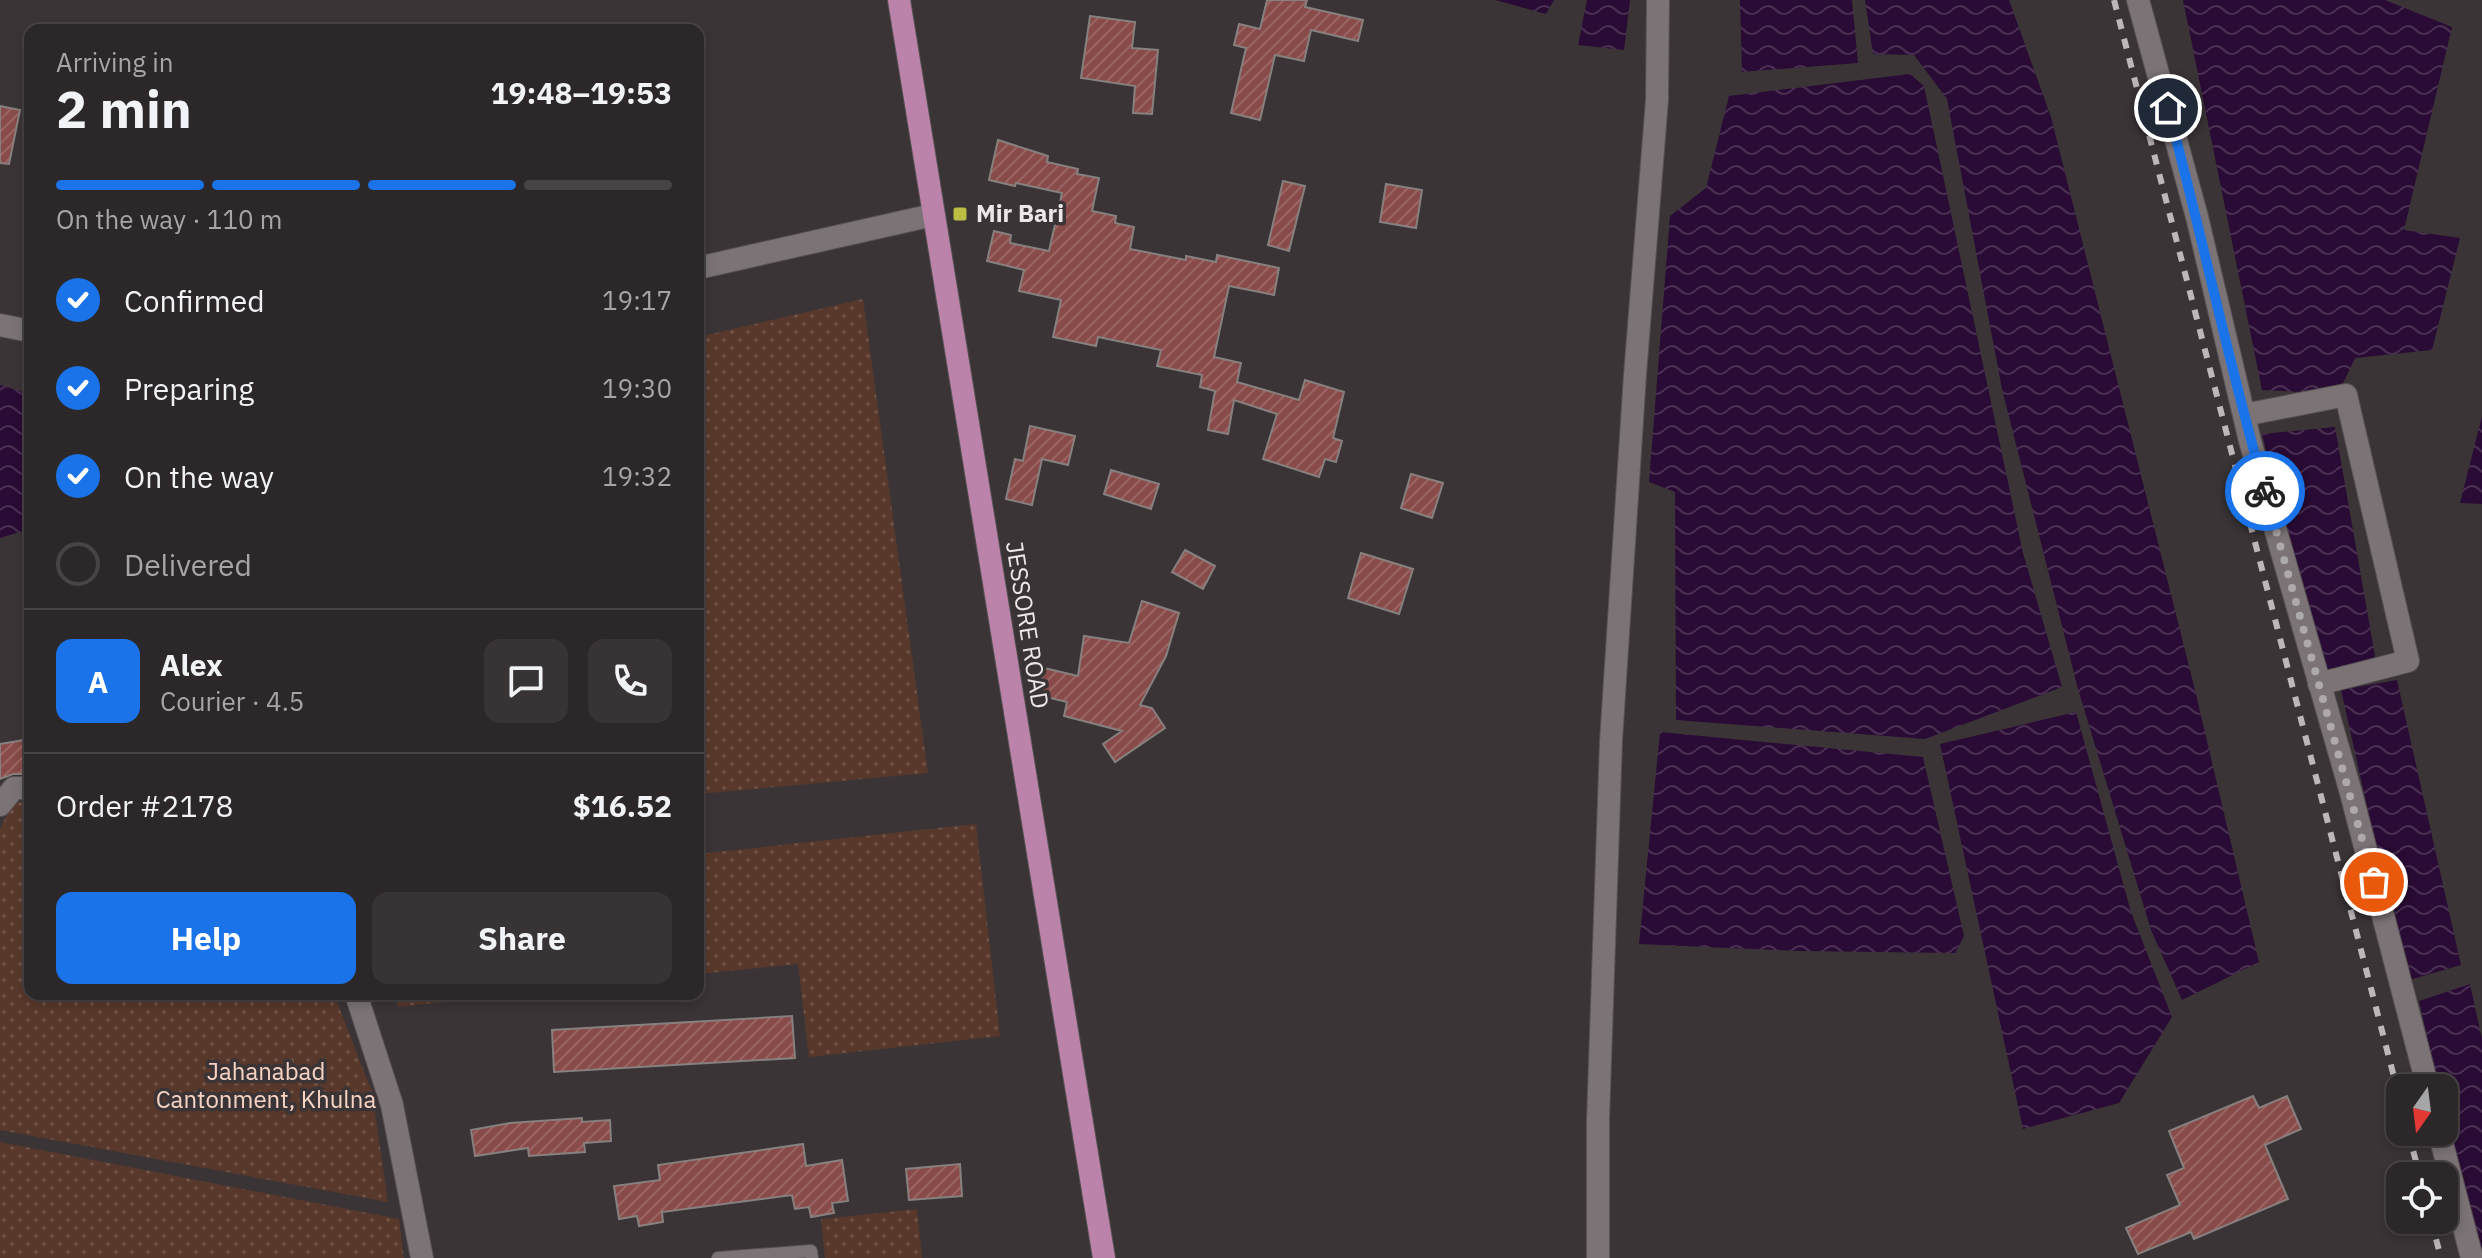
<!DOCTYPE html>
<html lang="en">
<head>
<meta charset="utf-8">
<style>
  body { margin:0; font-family:"IBM Plex Sans",sans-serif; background:#383334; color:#f1f3f6; height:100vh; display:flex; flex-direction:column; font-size:30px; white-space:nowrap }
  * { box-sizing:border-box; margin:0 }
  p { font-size:26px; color:#a6a5a8 }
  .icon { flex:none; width:44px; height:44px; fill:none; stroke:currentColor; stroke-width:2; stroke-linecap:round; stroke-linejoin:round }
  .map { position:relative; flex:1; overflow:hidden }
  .panel { position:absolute; left:24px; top:24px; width:680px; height:976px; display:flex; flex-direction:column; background:#2c2728; border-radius:16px; box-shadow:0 4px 12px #0003,0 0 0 2px #484445 }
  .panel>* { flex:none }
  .needle { width:52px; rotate:194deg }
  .fabs { position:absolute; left:2386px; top:1074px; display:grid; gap:16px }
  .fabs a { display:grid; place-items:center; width:72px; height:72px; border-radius:16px; background:#2c2728; box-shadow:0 4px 12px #0003,0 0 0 2px #484445; font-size:40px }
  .pin { position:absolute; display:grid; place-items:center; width:68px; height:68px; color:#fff; margin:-34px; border:4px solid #fff; border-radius:50%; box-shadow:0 2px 8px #0007 }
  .courier { position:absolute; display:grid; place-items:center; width:80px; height:80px; margin:-40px; border:6px solid #1a73e8; border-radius:50%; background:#fff; color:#222; box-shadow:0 2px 10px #0007 }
  .summary em { font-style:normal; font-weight:800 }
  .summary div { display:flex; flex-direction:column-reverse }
  .summary { display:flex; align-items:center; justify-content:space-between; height:136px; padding:0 32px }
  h1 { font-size:52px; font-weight:800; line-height:60px }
  .bar { display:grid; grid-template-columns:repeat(4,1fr); gap:12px 8px; align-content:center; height:96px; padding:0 32px }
  .bar i { height:10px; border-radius:6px; background:#484445 }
  .bar .current { background:#1a73e8 }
  .bar p { grid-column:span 4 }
  .line { display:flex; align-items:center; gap:20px; padding:0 32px; border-top:2px solid #484445 }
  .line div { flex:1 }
  .round { display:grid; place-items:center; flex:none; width:84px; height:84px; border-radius:16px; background:#383334 }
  ol { padding:0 32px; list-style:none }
  li { display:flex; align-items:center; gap:24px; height:88px }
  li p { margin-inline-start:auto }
  li .icon { padding:8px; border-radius:50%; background:#1a73e8; color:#fff; stroke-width:4 }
  li:last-child { color:#a6a5a8 }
  li i { width:44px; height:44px; border:4px solid #484445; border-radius:50% }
  .cta { display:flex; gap:16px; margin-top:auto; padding:16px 32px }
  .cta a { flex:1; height:92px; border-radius:16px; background:#1a73e8; color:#fff; font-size:32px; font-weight:800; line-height:92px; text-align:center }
  .cta a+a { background:#383334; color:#f1f3f6 }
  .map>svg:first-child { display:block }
  .green { fill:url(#green-dots) }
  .water { fill:url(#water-waves) }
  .building { fill:url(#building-hatch); stroke:#87807f; stroke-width:2 }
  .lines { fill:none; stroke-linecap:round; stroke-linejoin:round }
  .service-casing { stroke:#565152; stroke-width:14 }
  .minor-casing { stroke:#565152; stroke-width:24 }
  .trunk-casing { stroke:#565152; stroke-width:24 }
  .service { stroke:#7b7375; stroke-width:12 }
  .minor { stroke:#7b7375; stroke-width:22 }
  .trunk { stroke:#bb83aa; stroke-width:22 }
  .rail { stroke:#bcb7b9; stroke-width:6; stroke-dasharray:10 10; stroke-linecap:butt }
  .done { stroke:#aea9aa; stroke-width:8; stroke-dasharray:0 14.4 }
  .route { stroke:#1a73e8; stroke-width:10 }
  .poi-dot { fill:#bcbf43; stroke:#3a3436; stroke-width:3 }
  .labels { text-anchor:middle; stroke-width:7; stroke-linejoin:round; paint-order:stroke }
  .poi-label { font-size:24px; font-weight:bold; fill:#ece8e9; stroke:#3a3436; text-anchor:start }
  .street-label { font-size:24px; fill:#ece8e9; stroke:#3a3436 }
  .park-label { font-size:24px; fill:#f7d3c4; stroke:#3a3436 }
</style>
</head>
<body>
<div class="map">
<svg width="2482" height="1258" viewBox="0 0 2482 1258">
  <defs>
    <pattern id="green-dots" width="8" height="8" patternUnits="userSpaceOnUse" patternTransform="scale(2)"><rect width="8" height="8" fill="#58382a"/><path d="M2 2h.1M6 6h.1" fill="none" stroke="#705549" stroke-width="1.8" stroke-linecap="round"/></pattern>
    <pattern id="water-waves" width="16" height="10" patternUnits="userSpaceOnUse" patternTransform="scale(2)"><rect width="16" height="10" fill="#2a0b35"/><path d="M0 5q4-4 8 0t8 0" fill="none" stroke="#492f52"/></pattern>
    <pattern id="building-hatch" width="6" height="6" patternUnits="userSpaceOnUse" patternTransform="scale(2)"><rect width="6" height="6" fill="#884b49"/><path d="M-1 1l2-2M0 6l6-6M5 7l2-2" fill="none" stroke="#996563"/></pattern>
  </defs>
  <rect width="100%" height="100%" fill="#3a3436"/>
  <path class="green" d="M863 299 928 773 698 794V337Z
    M30 801V994H334L372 1092 388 1202 0 1130V829L13 803Z
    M976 824 1000 1036 809 1057 798 964 698 974V854Z
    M396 994H515L398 1007Z
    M0 1142 399 1219 404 1258H0Z
    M917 1209 922 1258H825L821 1219Z"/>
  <path class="water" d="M1495 0H1554L1546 14Z
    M1587 0H1630L1624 50 1578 45Z
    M1740 0H1852L1858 63 1742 72Z
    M1865 0H2009L2051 117 2195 690 2259 962 2182 1000 2151 930 2078 689 2002 389 1947 99 1914 55 1873 54Z
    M2183 0H2385L2452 27 2404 230 2460 238 2432 350 2355 358 2338 394 2262 390Z
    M1910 74 1924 86 2023 553 2062 687 1925 739 1676 720 1675 492 1649 482 1670 216 1706 188 1729 96Z
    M0 385 30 394V529L0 538Z
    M2482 416V504L2460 503Z
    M2335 427 2376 662 2321 670 2262 434Z
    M2397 680 2461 965 2406 981 2341 690Z
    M2076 712 2131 912 2172 1017 2119 1103 2023 1129 1940 744Z
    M1660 732 1923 757 1964 936 1955 953 1799 951 1639 944Z
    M2470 984 2482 1039V1258H2480L2444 1108V1088H2439L2419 1001Z"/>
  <path class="building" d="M1267 0H1307L1305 7 1363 20 1358 41 1311 30 1304 61 1275 55 1260 120 1231 113 1246 48 1234 45 1239 24 1260 29Z
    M1090 16 1135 22 1132 48 1158 50 1152 114 1133 113 1135 86 1081 78Z
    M0 106 20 110 9 164 0 163Z
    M998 140 1048 156 1047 162 1078 169 1077 174 1099 178 1092 211 1116 216 1115 223 1134 227 1130 249 1186 260V256L1216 262 1217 255 1279 268 1274 295 1229 286 1214 357 1241 363 1237 382 1299 400 1305 380 1344 392 1333 438 1342 441 1336 462 1325 459 1319 477 1263 459 1277 414 1234 400 1228 434 1208 430 1215 391 1200 387 1202 375 1157 366 1161 350 1098 337 1096 346 1053 337 1061 300 1019 291 1024 270 987 261 994 231 1011 235 1010 243 1049 251 1062 193 1016 183 1015 186 989 180Z
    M1283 181 1305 186 1289 251 1268 245Z
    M1386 184 1422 190 1416 228 1380 222Z
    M1030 426 1075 436 1068 465 1042 459 1032 505 1006 499 1015 459 1023 461Z
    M1111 470 1159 484 1151 509 1104 494Z
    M1411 474 1443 483 1432 518 1401 508Z
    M1185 550 1215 566 1203 589 1172 572Z
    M1361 553 1413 569 1399 614 1348 598Z
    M1142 601 1179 613 1166 656 1140 705 1152 708 1165 728 1115 762 1103 744 1122 731 1064 716 1067 702 1038 695 1044 668 1078 676 1084 636 1129 643Z
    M30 739V774H13L0 779V744Z
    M792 1016 795 1058 554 1072 552 1030Z
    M2253 1096 2259 1108 2287 1096 2301 1129 2265 1145 2288 1199 2194 1239 2191 1232 2138 1254 2126 1228 2180 1205 2167 1175 2184 1168 2169 1131Z
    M582 1118V1122L610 1120 611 1141 584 1143 585 1152 529 1156 528 1148 475 1156 471 1130 510 1123Z
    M803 1144 806 1166 842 1160 848 1201 832 1203 834 1213 811 1217 809 1207 795 1209 792 1195 662 1212 663 1222 639 1226 637 1216 619 1219 614 1186 660 1180 658 1165Z
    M960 1164 962 1196 909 1200 906 1169Z"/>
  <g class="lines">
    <defs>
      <path id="service" d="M718 1258 811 1251 812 1258"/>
      <path id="minor" d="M2138 0 2197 217 2250 441 2351 793 2428 1088
        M698 268 933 215
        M0 325 30 331
        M2244 415 2346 395 2408 661 2319 684
        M0 805 14 788H30
        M356 994 392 1105 422 1258
        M2439 1132 2472 1258
        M1598 1258V1120L1611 741 1635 375 1657 100 1658 0"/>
      <path id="trunk" d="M899 0 1104 1258"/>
    </defs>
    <use href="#service" class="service-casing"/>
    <use href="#minor" class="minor-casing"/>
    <use href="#trunk" class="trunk-casing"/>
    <use href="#service" class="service"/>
    <use href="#minor" class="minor"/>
    <use href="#trunk" class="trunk"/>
    <path class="rail" d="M2114 0 2400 1100
      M2408 1132 2420 1176
      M2431 1220 2441 1258"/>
  </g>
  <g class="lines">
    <path class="done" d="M2265 491 2374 882"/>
    <path class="route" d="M2168 108C2202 235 2229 365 2265 491"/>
  </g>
  <rect class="poi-dot" x="952" y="206" width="16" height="16" rx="4"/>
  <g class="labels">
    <g class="poi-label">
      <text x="976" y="222">Mir Bari</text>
    </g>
    <g class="street-label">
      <text transform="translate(1027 625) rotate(81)" y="8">JESSORE ROAD</text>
    </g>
    <g class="park-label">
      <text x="266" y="1080">Jahanabad<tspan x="266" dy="28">Cantonment, Khulna</tspan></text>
    </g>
  </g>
</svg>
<div class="fabs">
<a><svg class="needle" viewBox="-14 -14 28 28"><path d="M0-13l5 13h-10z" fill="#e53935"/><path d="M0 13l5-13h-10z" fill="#a6a5a8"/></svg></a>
<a><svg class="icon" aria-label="locate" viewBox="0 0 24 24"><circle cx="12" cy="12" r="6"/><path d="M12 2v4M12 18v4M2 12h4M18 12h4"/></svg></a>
</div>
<div class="pin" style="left:2374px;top:882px;background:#ea580c"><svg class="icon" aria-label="bag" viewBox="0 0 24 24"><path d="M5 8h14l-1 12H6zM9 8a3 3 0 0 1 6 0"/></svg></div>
<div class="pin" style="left:2168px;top:108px;background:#1f2937"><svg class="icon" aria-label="home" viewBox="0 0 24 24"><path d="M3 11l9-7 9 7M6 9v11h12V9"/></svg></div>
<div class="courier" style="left:2265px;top:491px"><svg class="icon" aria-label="bike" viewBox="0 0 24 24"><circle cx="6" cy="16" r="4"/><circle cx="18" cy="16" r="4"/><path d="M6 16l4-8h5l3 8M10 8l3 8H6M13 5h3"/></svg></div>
<section class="panel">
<div class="summary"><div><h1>2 min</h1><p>Arriving in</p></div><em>19:48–19:53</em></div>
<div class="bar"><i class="current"></i><i class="current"></i><i class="current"></i><i></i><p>On the way · 110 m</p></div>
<ol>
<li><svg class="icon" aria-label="check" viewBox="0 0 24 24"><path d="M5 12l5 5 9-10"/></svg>Confirmed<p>19:17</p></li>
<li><svg class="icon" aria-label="check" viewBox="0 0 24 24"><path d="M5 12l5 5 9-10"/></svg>Preparing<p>19:30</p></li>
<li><svg class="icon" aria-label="check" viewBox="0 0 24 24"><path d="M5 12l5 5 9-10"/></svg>On the way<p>19:32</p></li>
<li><i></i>Delivered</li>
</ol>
<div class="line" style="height:144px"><b class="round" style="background:#1a73e8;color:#fff">A</b><div><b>Alex</b><p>Courier · 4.5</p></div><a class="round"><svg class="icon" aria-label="chat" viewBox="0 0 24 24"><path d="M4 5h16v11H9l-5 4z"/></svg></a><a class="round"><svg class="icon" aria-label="phone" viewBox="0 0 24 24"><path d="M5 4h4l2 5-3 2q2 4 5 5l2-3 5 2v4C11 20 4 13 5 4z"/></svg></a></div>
<div class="line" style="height:104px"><div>Order #2178</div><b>$16.52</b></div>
<div class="cta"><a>Help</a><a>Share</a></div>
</section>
</div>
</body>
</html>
